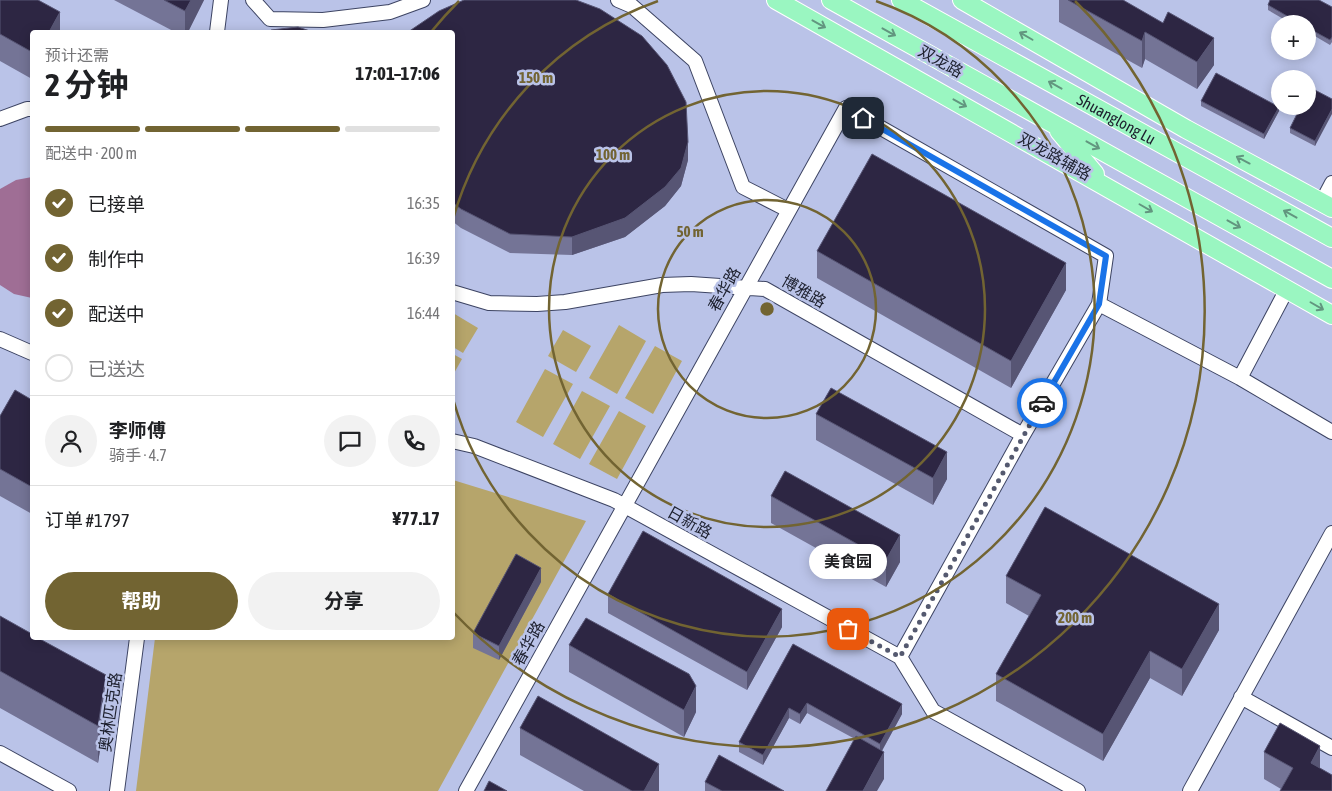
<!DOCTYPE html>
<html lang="zh">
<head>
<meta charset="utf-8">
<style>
  body { margin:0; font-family:"Asap Condensed","Noto Sans SC",sans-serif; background:#f2f2f2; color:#202124; height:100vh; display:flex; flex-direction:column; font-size:19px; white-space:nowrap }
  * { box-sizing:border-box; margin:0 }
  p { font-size:16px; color:#757577 }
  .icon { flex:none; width:28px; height:28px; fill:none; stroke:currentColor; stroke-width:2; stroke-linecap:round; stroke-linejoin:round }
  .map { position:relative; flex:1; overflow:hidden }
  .details { position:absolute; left:30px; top:30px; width:425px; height:610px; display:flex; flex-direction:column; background:#fff; border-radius:5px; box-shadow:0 2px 12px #0003 }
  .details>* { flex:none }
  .fabs { position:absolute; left:1271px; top:15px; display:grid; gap:10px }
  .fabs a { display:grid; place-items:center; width:45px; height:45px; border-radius:50%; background:#fff; box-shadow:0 2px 12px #0003; font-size:25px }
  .pin { position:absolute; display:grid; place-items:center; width:42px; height:42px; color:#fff; margin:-21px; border-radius:10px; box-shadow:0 2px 8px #0006 }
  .courier { position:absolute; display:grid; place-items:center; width:50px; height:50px; margin:-25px; border:4px solid #1a73e8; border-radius:50%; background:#fff; color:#222; box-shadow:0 1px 6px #0007 }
  .bubble { position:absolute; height:35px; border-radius:18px; background:#fff; box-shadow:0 2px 12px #0003; font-size:16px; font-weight:700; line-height:35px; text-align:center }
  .summary em { font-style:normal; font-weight:700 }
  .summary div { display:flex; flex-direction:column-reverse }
  .summary { display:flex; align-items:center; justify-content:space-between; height:85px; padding:0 15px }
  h1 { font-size:32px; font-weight:700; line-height:38px }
  .bar { display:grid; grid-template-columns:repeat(4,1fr); gap:8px 5px; align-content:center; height:60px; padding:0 15px }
  .bar i { height:6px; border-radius:4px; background:#e0e0e0 }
  .bar .current { background:#726432 }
  .bar p { grid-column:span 4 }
  .line { display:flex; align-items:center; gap:12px; padding:0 15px; border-top:1px solid #e0e0e0 }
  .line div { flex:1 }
  .round { display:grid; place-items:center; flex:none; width:52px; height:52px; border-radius:26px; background:#f2f2f2 }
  ol { padding:0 15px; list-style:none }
  li { display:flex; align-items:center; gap:15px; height:55px }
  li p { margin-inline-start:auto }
  li .icon { padding:5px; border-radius:50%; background:#726432; color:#fff; stroke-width:4 }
  li:last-child { color:#757577 }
  li i { width:28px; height:28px; border:2px solid #e0e0e0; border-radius:50% }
  .primary-button { display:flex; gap:10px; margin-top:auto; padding:10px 15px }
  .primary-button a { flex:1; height:58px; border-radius:30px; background:#726432; color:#fff; font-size:20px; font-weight:700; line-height:58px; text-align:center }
  .primary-button a+a { background:#f2f2f2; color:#202124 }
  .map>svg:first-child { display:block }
  .green { fill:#b6a56b }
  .water { fill:#9f6e95 }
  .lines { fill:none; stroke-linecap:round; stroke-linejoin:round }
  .minor-casing { stroke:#3d4463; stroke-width:16 }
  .major-casing { stroke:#fff; stroke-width:20 }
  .minor { stroke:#fff; stroke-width:14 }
  .major { stroke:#9af6c1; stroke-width:18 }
  .wall { fill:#747496 }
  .shaded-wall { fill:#575574 }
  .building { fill:#2d2643; stroke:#575574 }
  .oneway { stroke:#62967f }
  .done { stroke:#54596f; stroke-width:5; stroke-dasharray:0 9 }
  .route { stroke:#1a73e8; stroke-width:6 }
  .ring { fill:none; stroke:#726432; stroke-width:2.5 }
  .labels { text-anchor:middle; stroke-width:5; stroke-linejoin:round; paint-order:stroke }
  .street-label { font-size:16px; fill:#1d202e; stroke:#bac3e8 }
  .centre { fill:#726432; stroke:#bac3e8; stroke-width:2.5 }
  .ring-label { font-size:15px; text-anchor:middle; font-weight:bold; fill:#726432; stroke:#bac3e8; stroke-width:5; stroke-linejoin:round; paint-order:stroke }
</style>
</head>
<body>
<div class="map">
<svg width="1332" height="791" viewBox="0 0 1332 791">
  <rect width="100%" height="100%" fill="#bac3e8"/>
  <path class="green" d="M453 313 478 328 463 353 453 347Z
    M619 325 646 341 617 394 589 378Z
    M563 330 591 346 576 372 548 356Z
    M655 346 682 361 653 414 625 398Z
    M453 354 462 359 453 375Z
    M545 369 573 384 543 437 516 422Z
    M582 391 610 406 580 459 553 444Z
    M619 411 646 426 617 479 589 464Z
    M453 480 586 521 438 791H136L155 638H452Z"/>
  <path class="water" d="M32 177V298L14 294 0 285V189L16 180Z"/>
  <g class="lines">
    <defs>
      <path id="minor" d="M253 0 270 19 323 20 390 12 423 0
        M618 0 632 6 695 61 743 187 788 210
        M217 32 221 0
        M0 119 27 109H32
        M1322 202 1332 183
        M452 292 489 303 537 304 565 302 662 285 691 284 765 289 1023 435
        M0 339 32 353
        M1240 378 1287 289
        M452 441 474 446 614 500 900 657
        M1241 697 1332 748
        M0 753 69 791
        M117 791 137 638
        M466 791 846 108 1106 256 1099 304
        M1078 791 933 711 900 657 1023 435 1099 304 1240 378 1332 432
        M1190 791 1332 533"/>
      <g id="major">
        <path d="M776 0 1332 315"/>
        <path d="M831 0 1332 279"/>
        <path id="s1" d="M901 0 1332 238"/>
        <path d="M962 0 1186 129 1332 208"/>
        <path d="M1059 131 1095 174"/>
      </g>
    </defs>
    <use href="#minor" class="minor-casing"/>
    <use href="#major" class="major-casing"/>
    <use href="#minor" class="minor"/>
    <use href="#major" class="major"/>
  </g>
  <path class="wall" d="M0 0 60 32H32V79L0 61Z
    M114 0H204L188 32H175Z
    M1059 0H1123L1214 65 1197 89 1145 59 1142 68 1059 22Z
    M1268 5 1332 7V42L1330 45 1308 32V24H1292L1268 10Z
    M452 32 688 160 681 186 665 206 625 237 572 255 510 253 461 228 452 221Z
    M1332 99 1315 146 1290 133V128Z
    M1201 101 1279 111 1264 139 1201 106Z
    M817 251 1066 290 1011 388 817 278Z
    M32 400V514L0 496V416Z
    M816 414 947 479 933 505 816 440Z
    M771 496 900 562 886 587 771 523Z
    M1006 576 1219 630 1182 696 1150 678 1103 761 996 701V674L1029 616 1006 603Z
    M541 582 499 660 473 648V633Z
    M608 594 782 627 747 690 608 613Z
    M0 616 106 711 98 763 0 708Z
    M793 644 902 714 882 751 884 779 855 739 807 713 800 724 789 718 763 765 739 752V742Z
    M569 645 696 712 684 737 569 672Z
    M520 728 659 791H584L520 755Z
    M1264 752 1320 769 1281 789 1264 779Z
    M705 782 784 791H705Z"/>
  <path class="shaded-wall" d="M191 0H204L188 32H185V11Z
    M60 12V32H49Z
    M1145 32V59L1142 68V41Z
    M1214 38V65L1197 89V62Z
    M1279 107V111L1264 139V134Z
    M1332 109V114L1315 146V141Z
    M688 142V160L681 186 665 206 625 237 572 255V237Z
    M1066 263V290L1011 388V361Z
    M947 452V479L933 505V478Z
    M900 535V562L886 587V560Z
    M541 568V582L499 660V646Z
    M1219 604V630L1182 696V669Z
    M782 609V627L747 690V672Z
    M1150 651V678L1103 761V734Z
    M106 675V711L98 763V726Z
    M696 686V712L684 737V710Z
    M807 703V713L800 724V714Z
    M902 704V714L880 754V744Z
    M789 708V718L763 765V755Z
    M1320 746V773L1311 763Z
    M884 752V779L877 791H863Z
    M659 764V791H644Z"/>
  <path class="building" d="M0 0H38L60 12 49 32H32V52L0 34Z
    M164 0H191L185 11Z
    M464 0H576L600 9 642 36 667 65 686 102 688 142 681 168 665 187 625 218 572 237 510 234 461 209 452 202V32H408L411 30 439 11Z
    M1068 0H1123L1163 23 1168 12 1214 38 1197 62 1145 32 1142 41Z
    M1270 0H1319L1332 7V37L1330 40 1308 28V24H1301L1268 5Z
    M298 27 313 32H269L271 30Z
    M1216 73 1279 107 1264 134 1201 101Z
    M1311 88 1332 99V109L1315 141 1290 128 1301 106H1308V95Z
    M872 154 1066 263 1011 361 817 251Z
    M831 388 947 452 933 478 816 414Z
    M15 390 32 400V487L0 469V416Z
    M785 471 900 535 886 560 771 496Z
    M1045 507 1219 604 1182 669 1150 651 1103 734 996 674 1041 595 1006 576Z
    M643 531 782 609 747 672 608 594Z
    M516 554 541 568 499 646 473 633Z
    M0 616 32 634V638H38L106 675 98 726 0 671Z
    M586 618 689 674 696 686 684 710 569 645Z
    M793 644 902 704 880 744 807 703 800 714 789 708 763 755 739 742Z
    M538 696 659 764 644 791H632L520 728Z
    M1280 723 1320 746 1311 763 1332 775V791H1280L1293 768 1264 752Z
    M856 736 884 752 863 791H826Z
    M719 755 784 791H722L705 782Z
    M489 781 507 791H484Z"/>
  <defs><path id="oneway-shaft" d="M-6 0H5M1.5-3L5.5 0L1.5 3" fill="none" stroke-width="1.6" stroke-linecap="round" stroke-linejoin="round" transform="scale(1.25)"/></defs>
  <g class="oneway">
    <use href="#oneway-shaft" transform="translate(819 24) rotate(29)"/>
    <use href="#oneway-shaft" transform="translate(889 32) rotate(29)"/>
    <use href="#oneway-shaft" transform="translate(1026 36) rotate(-150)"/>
    <use href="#oneway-shaft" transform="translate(1055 85) rotate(-151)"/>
    <use href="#oneway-shaft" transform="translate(960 103) rotate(29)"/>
    <use href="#oneway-shaft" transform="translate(1093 145) rotate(29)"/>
    <use href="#oneway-shaft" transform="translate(1243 160) rotate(-152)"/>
    <use href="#oneway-shaft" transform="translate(1146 208) rotate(30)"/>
    <use href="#oneway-shaft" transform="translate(1290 214) rotate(-151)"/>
    <use href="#oneway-shaft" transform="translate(1234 224) rotate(29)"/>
    <use href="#oneway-shaft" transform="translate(1317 306) rotate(30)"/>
  </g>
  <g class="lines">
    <path class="done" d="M848 629 900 657 1042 403"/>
    <path class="route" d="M863 118 1106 256 1099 304 1042 403"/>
  </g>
  <g class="ring">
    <circle cx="767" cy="309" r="109"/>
    <circle cx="767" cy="309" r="218"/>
    <path d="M453 219A327 327 0 0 1 658 1M876 1A327 327 0 1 1 453 399"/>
    <path d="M431 32A436 436 0 0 1 459 1M1075 1A436 436 0 1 1 453 612"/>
  </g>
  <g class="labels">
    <g class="street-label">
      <text transform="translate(941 61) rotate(29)" y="6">双龙路</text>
      <text dy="6" stroke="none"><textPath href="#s1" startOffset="246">Shuanglong Lu</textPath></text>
      <text transform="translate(1055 156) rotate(29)" y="6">双龙路辅路</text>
      <text transform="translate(724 289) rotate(-61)" y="6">春华路</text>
      <text transform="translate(804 291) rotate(30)" y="6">博雅路</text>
      <text transform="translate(690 522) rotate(29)" y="6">日新路</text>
      <text transform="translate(528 643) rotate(-61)" y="6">春华路</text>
      <text transform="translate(110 712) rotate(-82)" y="6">奥林匹克路</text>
    </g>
  </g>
  <circle cx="767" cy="309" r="8" class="centre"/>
  <g class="ring-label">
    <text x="536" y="83">150 m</text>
    <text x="613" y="160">100 m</text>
    <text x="690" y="237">50 m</text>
    <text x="1075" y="623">200 m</text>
  </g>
</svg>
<div class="fabs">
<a>+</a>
<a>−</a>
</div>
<div class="pin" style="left:848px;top:629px;background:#ea580c"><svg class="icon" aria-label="bag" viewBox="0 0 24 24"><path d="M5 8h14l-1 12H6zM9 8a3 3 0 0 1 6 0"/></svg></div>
<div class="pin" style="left:863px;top:118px;background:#1f2937"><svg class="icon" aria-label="home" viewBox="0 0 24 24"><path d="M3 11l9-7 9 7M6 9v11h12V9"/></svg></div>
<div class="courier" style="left:1042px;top:403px"><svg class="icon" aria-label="car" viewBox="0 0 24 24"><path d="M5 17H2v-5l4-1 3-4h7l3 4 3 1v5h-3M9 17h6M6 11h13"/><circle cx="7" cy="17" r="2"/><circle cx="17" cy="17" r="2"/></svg></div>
<div class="bubble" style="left:809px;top:544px;width:78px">美食园</div>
<section class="details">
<div class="summary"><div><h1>2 分钟</h1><p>预计还需</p></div><em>17:01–17:06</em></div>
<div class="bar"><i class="current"></i><i class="current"></i><i class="current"></i><i></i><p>配送中 · 200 m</p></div>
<ol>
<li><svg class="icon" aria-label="check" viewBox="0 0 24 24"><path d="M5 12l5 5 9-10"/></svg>已接单<p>16:35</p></li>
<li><svg class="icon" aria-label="check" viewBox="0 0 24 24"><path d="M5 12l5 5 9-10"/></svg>制作中<p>16:39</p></li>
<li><svg class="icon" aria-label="check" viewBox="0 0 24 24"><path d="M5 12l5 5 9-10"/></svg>配送中<p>16:44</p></li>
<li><i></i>已送达</li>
</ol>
<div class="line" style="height:90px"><a class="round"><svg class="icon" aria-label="person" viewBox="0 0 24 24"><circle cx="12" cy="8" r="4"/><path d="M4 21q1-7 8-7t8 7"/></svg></a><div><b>李师傅</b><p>骑手 · 4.7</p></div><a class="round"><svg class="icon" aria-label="chat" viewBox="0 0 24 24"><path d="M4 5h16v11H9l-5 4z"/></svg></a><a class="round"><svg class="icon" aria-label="phone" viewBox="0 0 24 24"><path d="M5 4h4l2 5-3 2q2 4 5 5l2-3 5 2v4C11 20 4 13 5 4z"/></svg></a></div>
<div class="line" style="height:65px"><div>订单 #1797</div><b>¥77.17</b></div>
<div class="primary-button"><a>帮助</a><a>分享</a></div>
</section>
</div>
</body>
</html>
